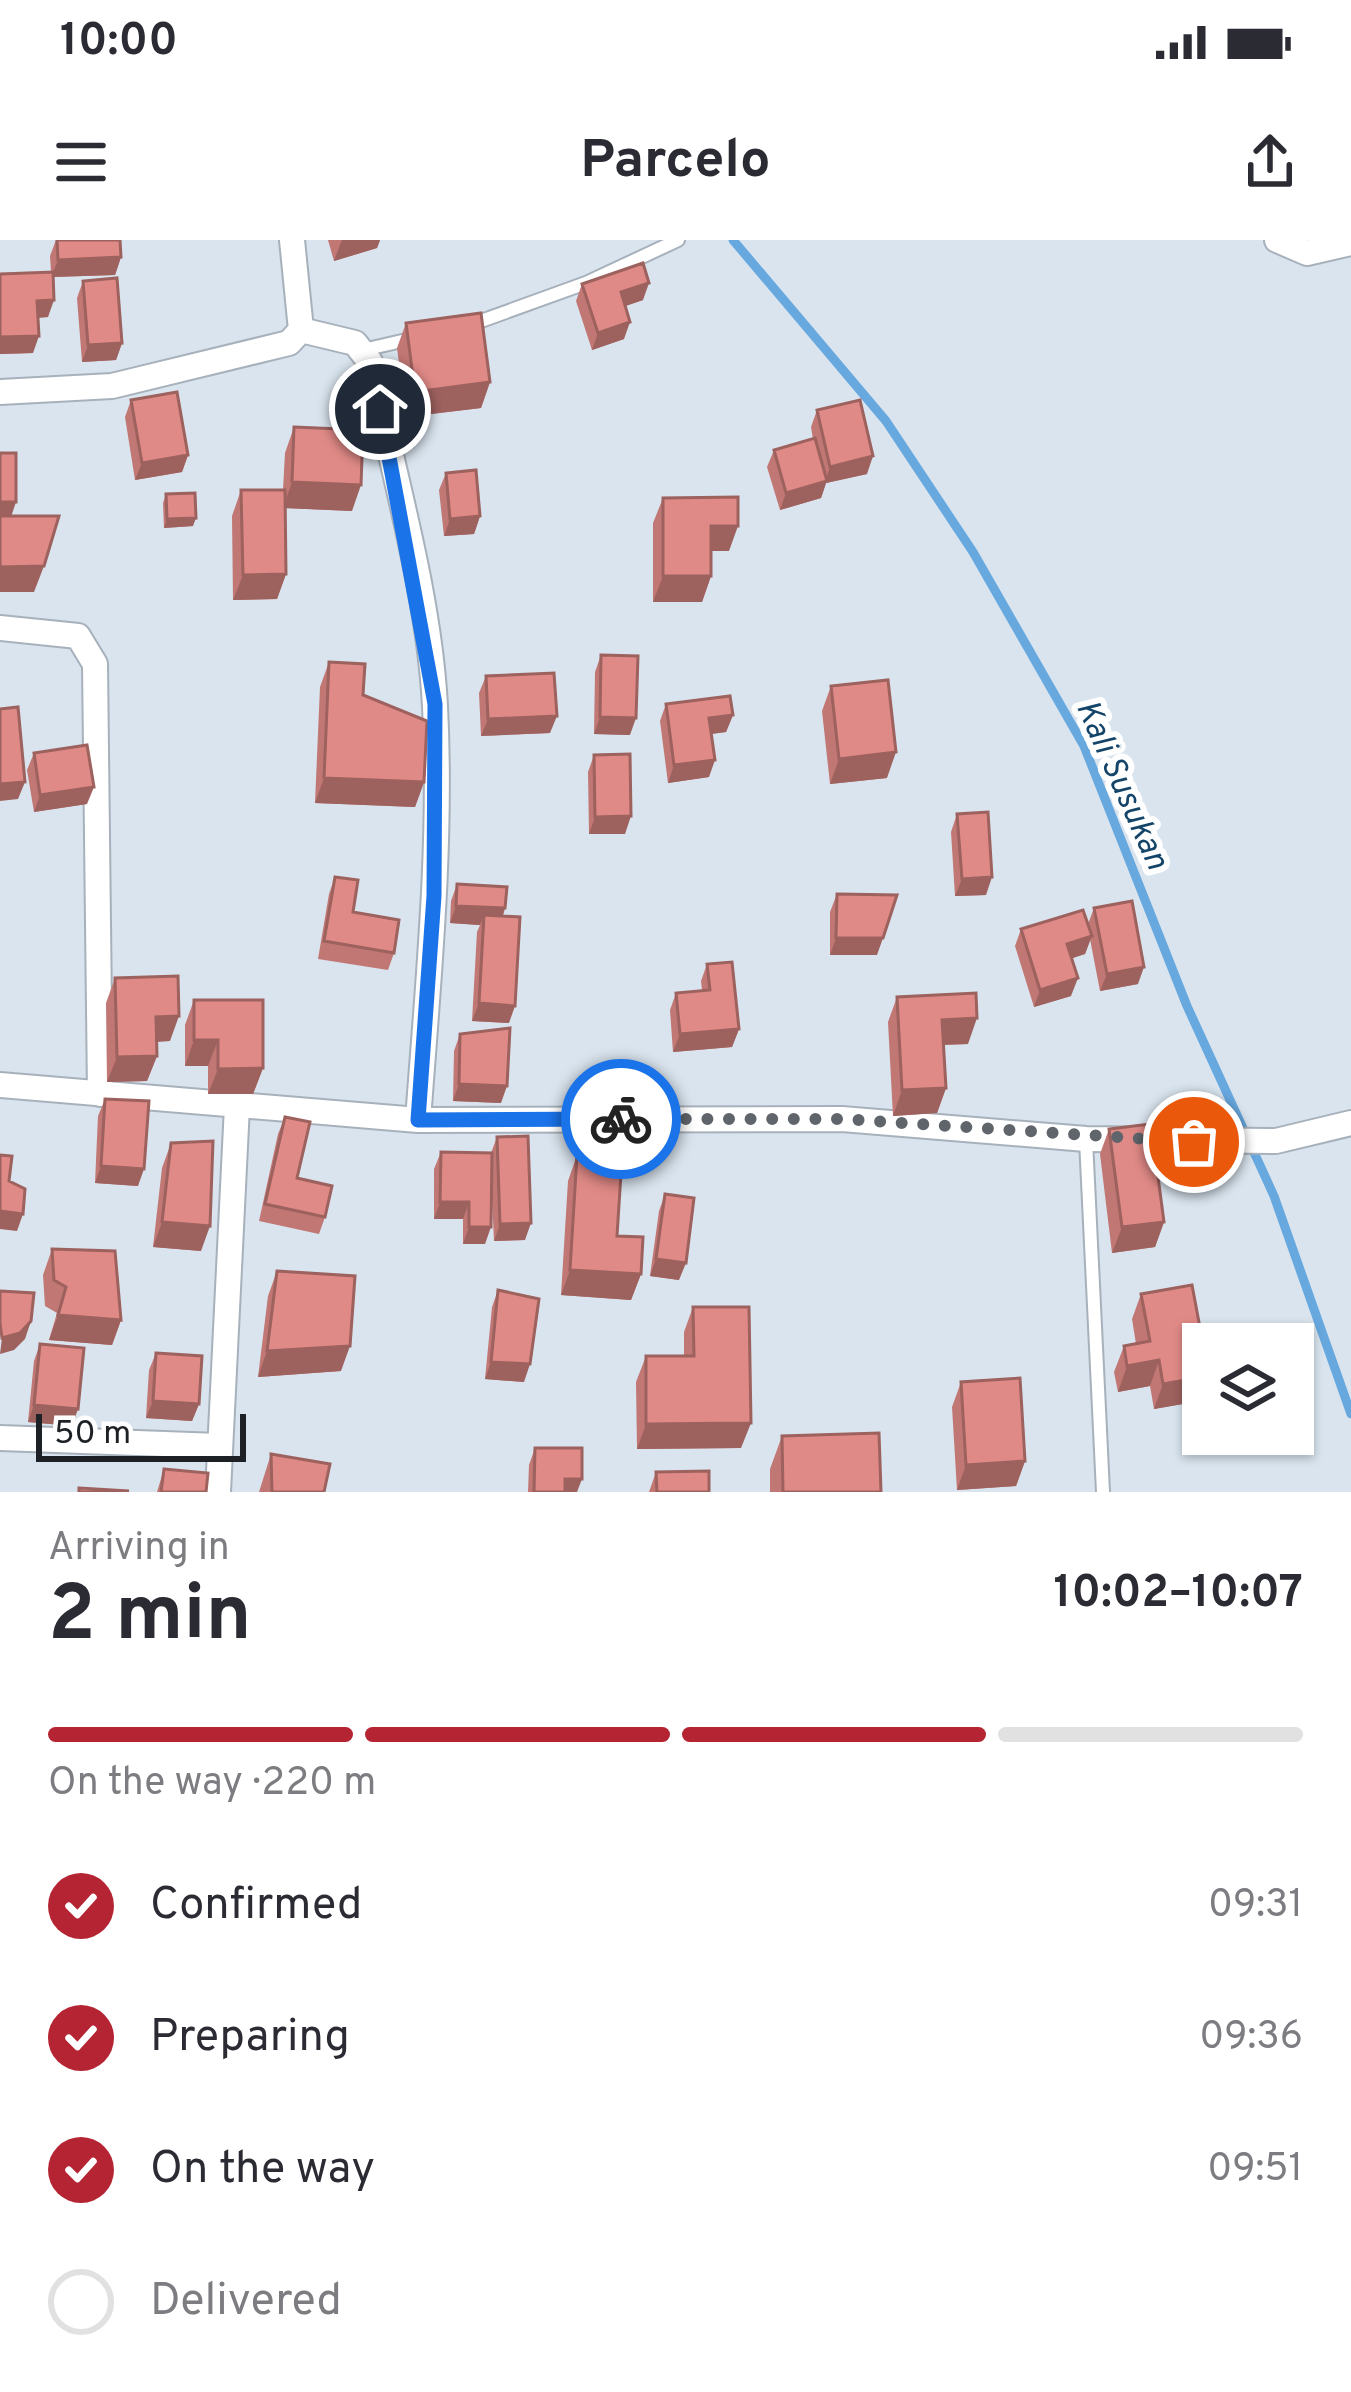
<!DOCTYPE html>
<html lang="en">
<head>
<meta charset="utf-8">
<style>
  body { margin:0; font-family:Overpass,sans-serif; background:#f7f7f7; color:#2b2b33; height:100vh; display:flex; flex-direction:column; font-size:45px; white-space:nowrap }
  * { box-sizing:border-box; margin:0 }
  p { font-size:39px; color:#7c7c81 }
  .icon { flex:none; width:66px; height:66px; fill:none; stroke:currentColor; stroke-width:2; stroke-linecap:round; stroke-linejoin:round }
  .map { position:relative; height:1252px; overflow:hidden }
  .side { display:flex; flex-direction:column; background:#fff; flex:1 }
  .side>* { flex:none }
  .buttons { position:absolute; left:1182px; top:1083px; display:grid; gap:24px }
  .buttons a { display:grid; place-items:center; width:132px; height:132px; border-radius:0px; background:#fff; box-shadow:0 3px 9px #0004; font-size:60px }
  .scale { position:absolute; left:36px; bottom:30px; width:210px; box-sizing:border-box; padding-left:12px; border:6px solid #1d2024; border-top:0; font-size:33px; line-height:42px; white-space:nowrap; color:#1d2024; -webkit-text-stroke:9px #fff; paint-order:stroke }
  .pin { position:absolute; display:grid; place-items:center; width:102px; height:102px; color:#fff; margin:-51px; border:6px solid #fff; border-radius:50%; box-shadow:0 3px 12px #0007 }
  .courier { position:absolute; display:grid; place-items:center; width:120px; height:120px; margin:-60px; border:9px solid #1a73e8; border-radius:50%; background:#fff; color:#222; box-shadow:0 3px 15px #0007 }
  .head em { font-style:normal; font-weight:700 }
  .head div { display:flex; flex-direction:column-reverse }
  .head { display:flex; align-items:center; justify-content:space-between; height:204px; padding:0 48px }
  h1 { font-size:78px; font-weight:700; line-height:90px }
  .bar { display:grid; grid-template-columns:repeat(4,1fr); gap:18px 12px; align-content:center; height:144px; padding:0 48px }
  .bar i { height:15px; border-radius:9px; background:#e1e1e2 }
  .bar .on { background:#b52432 }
  .bar p { grid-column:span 4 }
  ol { padding:0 48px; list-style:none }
  li { display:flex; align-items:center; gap:36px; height:132px }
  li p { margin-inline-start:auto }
  li .icon { padding:12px; border-radius:50%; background:#b52432; color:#fff; stroke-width:4 }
  li:last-child { color:#7c7c81 }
  li i { width:66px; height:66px; border:6px solid #e1e1e2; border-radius:50% }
  .status { display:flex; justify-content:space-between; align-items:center; height:84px; padding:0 60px; background:#fff; direction:ltr }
  .status svg { height:33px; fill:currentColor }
  header { display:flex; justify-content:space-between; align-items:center; height:156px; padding:0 48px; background:#fff; font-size:54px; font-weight:700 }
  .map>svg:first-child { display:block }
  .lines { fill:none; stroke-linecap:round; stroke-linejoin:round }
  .stream { stroke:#67a8df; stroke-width:9 }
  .service-casing { stroke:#a7b1bb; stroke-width:16 }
  .minor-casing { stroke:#a7b1bb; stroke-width:28 }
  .service { stroke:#fff; stroke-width:12 }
  .minor { stroke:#fff; stroke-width:24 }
  .wall { fill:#c17774 }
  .shaded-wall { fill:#9d615e }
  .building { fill:#e08a87; stroke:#9d615e; stroke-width:3 }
  .done { stroke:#5f656b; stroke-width:12; stroke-dasharray:0 21.6 }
  .route { stroke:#1a73e8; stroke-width:15 }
  .labels { text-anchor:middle; stroke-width:12; stroke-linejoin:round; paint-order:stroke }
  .water-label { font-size:33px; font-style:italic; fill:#144569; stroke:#fff }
</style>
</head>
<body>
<div class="status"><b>10:00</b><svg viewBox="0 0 49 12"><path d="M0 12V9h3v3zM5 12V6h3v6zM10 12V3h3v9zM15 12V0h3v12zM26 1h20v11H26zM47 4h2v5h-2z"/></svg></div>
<header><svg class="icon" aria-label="menu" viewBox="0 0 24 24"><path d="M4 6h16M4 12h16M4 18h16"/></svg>Parcelo<svg class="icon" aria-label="share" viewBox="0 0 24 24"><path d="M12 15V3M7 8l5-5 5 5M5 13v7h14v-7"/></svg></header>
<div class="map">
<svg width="1351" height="1252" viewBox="0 0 1351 1252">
  <rect width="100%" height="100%" fill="#d9e4ee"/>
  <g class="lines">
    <path class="stream" d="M733 0 886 181 973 312 1084 506 1187 766 1274 956 1351 1174"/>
    <defs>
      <path id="service" d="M470 85 586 43 678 0
        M363 110 415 98
        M1086 900 1103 1252"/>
      <path id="minor" d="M1277 0 1307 13 1351 3
        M301 90 355 103 370 122C393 234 429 352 435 466 442 604 428 743 418 880
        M0 152 112 146 289 103 301 90 292 0
        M0 388 78 396 95 424 100 854
        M0 845 418 880 842 879 1086 899 1276 901 1351 883
        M0 1198 219 1206
        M218 1252 237 866"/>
    </defs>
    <use href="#service" class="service-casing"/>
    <use href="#minor" class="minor-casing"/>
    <use href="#service" class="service"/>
    <use href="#minor" class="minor"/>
  </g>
  <path class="wall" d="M56 0 121 17 115 35 53 37 48 77 38 78 33 113 0 114 51 32 50 16Z
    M328 0H380L377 8 334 21Z
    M83 41 122 103 116 120 82 122 77 58Z
    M582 44 643 60 625 66 624 99 592 110 576 61Z
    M406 83 490 142 481 168 406 177 397 108Z
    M131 160 188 215 182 232 135 240 125 177Z
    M817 170 867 234 826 243 821 258 780 270 767 227 774 210 813 199 811 187Z
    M294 187 352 271 285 268 286 334 277 359 233 360 232 276 241 250H283L285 213Z
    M446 233 480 276 474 294 444 296 439 250Z
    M166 254 193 286 164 288 163 263Z
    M663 258 729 311H711V336L702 362H653V283Z
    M601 415 630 495 594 494 595 432Z
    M329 422 363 455 424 542 415 567 315 563 320 447Z
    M486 436 550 493 481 496 479 453Z
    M831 446 887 538 830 544 822 471Z
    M666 464 733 475 726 492 711 494 709 537 668 543 660 481Z
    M34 513 87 564 34 572 27 530Z
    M594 515 625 594H589L588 532Z
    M957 574 986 655 955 656 951 592Z
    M335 637 353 672 394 713 388 730 318 719 329 654Z
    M457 644 505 668 503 676 509 783 472 781 477 692 480 685 450 683 451 661Z
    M837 654 877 715H830V672Z
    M1094 668 1138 744 1100 751 1090 699 1085 714 1071 718V756L1034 767 1015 706 1021 689 1088 684Z
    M707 724 739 789 732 807 673 812 670 770 676 753 702 750 701 741Z
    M115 738 170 801 156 802 157 816 147 841 107 842 106 763Z
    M897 757 968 804 944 805 946 848 937 873 893 876 888 782Z
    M194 760 263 828 253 854H208V826H185V785Z
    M460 794 501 863 453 861 454 811Z
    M105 859 138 946 95 943 98 876Z
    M285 877 297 938 325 977 319 994 259 981 278 894Z
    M1109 889 1164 982 1155 1007 1112 1013 1100 914Z
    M497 897 525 1000 494 1001 491 936 485 1004H463V979H434V929L441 912 491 913Z
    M171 903 201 1011 153 1007 162 928Z
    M577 915 617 996 641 1034 631 1060 561 1055 568 941Z
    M665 954 679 1040 650 1036 659 971Z
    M52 1009 121 1080 112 1105 49 1100 57 1073 45 1066 43 1035Z
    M277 1031 341 1131 258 1137 268 1056Z
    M498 1050 524 1142 485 1139 492 1067Z
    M1141 1054 1203 1104V1152L1200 1161 1154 1169 1150 1146 1118 1152 1114 1132 1124 1106 1136 1104 1132 1079Z
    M693 1067 741 1208 637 1209 636 1142 646 1116H684V1092Z
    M40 1104 72 1186 28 1182 34 1121Z
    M156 1113 199 1164 192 1181 146 1178 149 1130Z
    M961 1142 1025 1221 1016 1246 957 1250 952 1167Z
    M782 1196 881 1252H770V1229Z
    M535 1208 577 1252H528L529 1225Z
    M271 1214 324 1252H259Z
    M164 1229 206 1252H157Z
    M656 1232 709 1252H649Z"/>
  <path class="shaded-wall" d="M342 0H380L377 8 334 21Z
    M121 17 115 35 51 37 58 20Z
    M649 43 643 60 614 70 621 52Z
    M54 60 48 77 31 78 37 61Z
    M630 82 624 99 592 110 598 93Z
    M39 96 33 113 0 114V97Z
    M122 103 116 120 82 122 88 105Z
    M490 142 481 168 406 177 415 152Z
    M188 215 182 232 135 240 142 223Z
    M873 216 867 234 826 243 821 258 780 270 786 253 825 242 830 227Z
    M292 242 361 245 352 271 283 268Z
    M0 262H16L10 280H0Z
    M480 276 474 294 444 296 450 279Z
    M196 278 193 286 164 288 167 279Z
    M711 286H738L729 311H702Z
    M44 326 34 352H0V327Z
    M286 334 277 359 233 360 243 335Z
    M663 336H711L702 362H653Z
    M733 475 726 492 703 495 709 478Z
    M557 476 550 493 481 496 488 479Z
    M600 477 636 478 630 495 594 494Z
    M896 512 887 538 830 544 839 519Z
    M715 520 709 537 668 543 674 525Z
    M324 538 424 542 415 567 315 563Z
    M25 542 18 559 0 561V544Z
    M94 547 87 564 34 572 40 555Z
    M631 576 625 594H589L595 577Z
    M992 637 986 655 955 656 962 639Z
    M456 666 505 668 499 686 484 675 480 685 450 683Z
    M1092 696 1085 714 1061 722 1067 704Z
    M836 698H883L877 715H830Z
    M1144 727 1138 744 1100 751 1107 734Z
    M1078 738 1071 756 1034 767 1040 750Z
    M479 763 515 766 509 783 472 781Z
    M179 776 170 801 146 802 156 777Z
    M977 778 968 804 933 805 942 780Z
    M739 789 732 807 673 812 680 794Z
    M194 800H218L208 826H185Z
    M157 816 147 841 107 842 117 817Z
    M263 828 253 854H208L218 829Z
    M459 844 507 846 501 863 453 861Z
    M946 848 937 873 893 876 902 850Z
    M101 926 144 929 138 946 95 943Z
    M440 962H469L463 979H434Z
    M0 971 23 974 17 991 0 989Z
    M162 982 210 986 201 1011 153 1007Z
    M1164 982 1155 1007 1112 1013 1122 987Z
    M531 983 525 1000 494 1001 500 984Z
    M469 987H491L485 1004H463Z
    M656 1019 686 1023 679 1040 650 1036Z
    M570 1030 641 1034 631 1060 561 1055Z
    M58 1075 121 1080 112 1105 49 1100Z
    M31 1081 25 1099 14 1110 0 1114 2 1098Z
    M350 1106 341 1131 258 1137 267 1111Z
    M1159 1120 1150 1146 1118 1152 1127 1126Z
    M491 1122 530 1124 524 1142 485 1139Z
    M1203 1137V1152L1200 1161 1154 1169 1163 1144Z
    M153 1161 199 1164 192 1181 146 1178Z
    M34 1165 78 1169 72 1186 28 1182Z
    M751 1183 741 1208 637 1209 646 1184Z
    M1025 1221 1016 1246 957 1250 966 1225Z
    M565 1239H582L577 1252H560Z"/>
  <path class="building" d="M57 0H120L121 17 58 20Z
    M643 23 649 43 621 52 630 82 598 93 582 44Z
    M53 32 54 60 37 61 39 96 0 97V34Z
    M117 38 122 103 88 105 83 41Z
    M481 73 490 142 415 152 406 83Z
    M177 152 188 215 142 223 131 160Z
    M860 160 873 216 830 227 817 170Z
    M294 187 363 190 361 245 292 242Z
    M815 198 827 241 786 253 774 210Z
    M0 213H16V262H0Z
    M476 230 480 276 450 279 446 233Z
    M241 250H285L286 334 243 335Z
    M195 253 196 278 167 279 166 254Z
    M738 257V286H711V336H663V258Z
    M0 276H59L44 326 0 327Z
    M601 415 638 416 636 478 600 477Z
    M329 422 365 424 363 455 427 481 424 542 324 538Z
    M554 433 557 476 488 479 486 436Z
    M888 440 896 512 839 519 831 446Z
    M730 456 733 475 709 478 715 520 674 525 666 464Z
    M18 467 25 542 0 544V469Z
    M87 505 94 547 40 555 34 513Z
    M630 514 631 576 595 577 594 515Z
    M988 572 992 637 962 639 957 574Z
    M335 637 358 640 353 672 399 680 394 713 324 701Z
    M457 644 507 647 505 668 456 666Z
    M837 654 897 655 883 698H836Z
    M1132 661 1144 727 1107 734 1094 668Z
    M1083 670 1092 696 1067 704 1078 738 1040 750 1021 689Z
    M484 675 520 677 515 766 479 763Z
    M732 722 739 789 680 794 676 753 710 750 707 724Z
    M178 736 179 776 156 777 157 816 117 817 115 738Z
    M976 753 977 778 942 780 946 848 902 850 897 757Z
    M194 760H263V828L218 829V800H194Z
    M510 788 507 846 459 844 460 794Z
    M105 859 149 861 144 929 101 926Z
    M285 877 310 882 297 938 332 946 325 977 265 964Z
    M1151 884 1164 982 1122 987 1109 889Z
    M528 896 531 983 500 984 497 897Z
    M213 901 210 986 162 982 171 903Z
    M441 912 492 913 491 987H469V962H440Z
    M0 915 12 916 9 941 25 949 23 974 0 971Z
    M577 915 622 918 617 996 643 997 641 1034 570 1030Z
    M665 954 694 958 686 1023 656 1019Z
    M52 1009 115 1011 121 1080 58 1075 66 1047 54 1040Z
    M277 1031 355 1036 350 1106 267 1111Z
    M1192 1045 1203 1104V1137L1163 1144 1159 1120 1127 1126 1124 1106 1150 1101 1141 1054Z
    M498 1050 539 1059 530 1124 491 1122Z
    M0 1051 34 1053 31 1081 20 1093 2 1098 0 1083Z
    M693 1067H749L751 1183 646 1184V1116H694Z
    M40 1104 84 1108 78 1169 34 1165Z
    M156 1113 202 1116 199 1164 153 1161Z
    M1020 1138 1025 1221 966 1225 961 1142Z
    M879 1193 881 1252H783L782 1196Z
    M535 1208H582V1239H565V1252H534Z
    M271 1214 330 1224 324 1252H272Z
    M164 1229 208 1233 206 1252H161Z
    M709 1231V1252H657L656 1232Z
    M79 1248 129 1251 79 1252Z"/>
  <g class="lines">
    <path class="done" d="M621 879H842L1194 902"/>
    <path class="route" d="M380 169 435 464 434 656 418 880 621 879"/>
  </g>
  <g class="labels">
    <g class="water-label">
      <text transform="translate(1124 544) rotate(66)" y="12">Kali Susukan</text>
    </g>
  </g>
</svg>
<div class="buttons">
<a><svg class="icon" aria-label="layers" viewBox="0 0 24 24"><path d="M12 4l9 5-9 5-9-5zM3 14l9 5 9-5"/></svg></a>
</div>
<div class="scale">50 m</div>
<div class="pin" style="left:1194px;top:902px;background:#ea580c"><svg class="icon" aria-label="bag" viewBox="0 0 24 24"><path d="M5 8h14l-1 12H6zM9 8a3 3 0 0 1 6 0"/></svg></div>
<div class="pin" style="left:380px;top:169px;background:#1f2937"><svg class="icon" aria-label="home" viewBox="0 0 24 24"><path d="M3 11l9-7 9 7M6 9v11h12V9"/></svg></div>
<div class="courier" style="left:621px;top:879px"><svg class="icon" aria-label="bike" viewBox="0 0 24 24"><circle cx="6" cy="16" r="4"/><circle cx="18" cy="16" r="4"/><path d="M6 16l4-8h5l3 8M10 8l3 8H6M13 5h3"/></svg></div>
</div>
<section class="side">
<div class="head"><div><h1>2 min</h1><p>Arriving in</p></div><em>10:02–10:07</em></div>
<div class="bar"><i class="on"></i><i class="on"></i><i class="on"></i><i></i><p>On the way · 220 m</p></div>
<ol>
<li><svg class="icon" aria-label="check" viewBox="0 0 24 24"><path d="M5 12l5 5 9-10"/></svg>Confirmed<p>09:31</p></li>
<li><svg class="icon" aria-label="check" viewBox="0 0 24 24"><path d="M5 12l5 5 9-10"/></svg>Preparing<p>09:36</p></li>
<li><svg class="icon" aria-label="check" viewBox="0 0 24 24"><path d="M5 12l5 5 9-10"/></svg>On the way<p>09:51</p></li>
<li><i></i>Delivered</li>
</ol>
</section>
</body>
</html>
